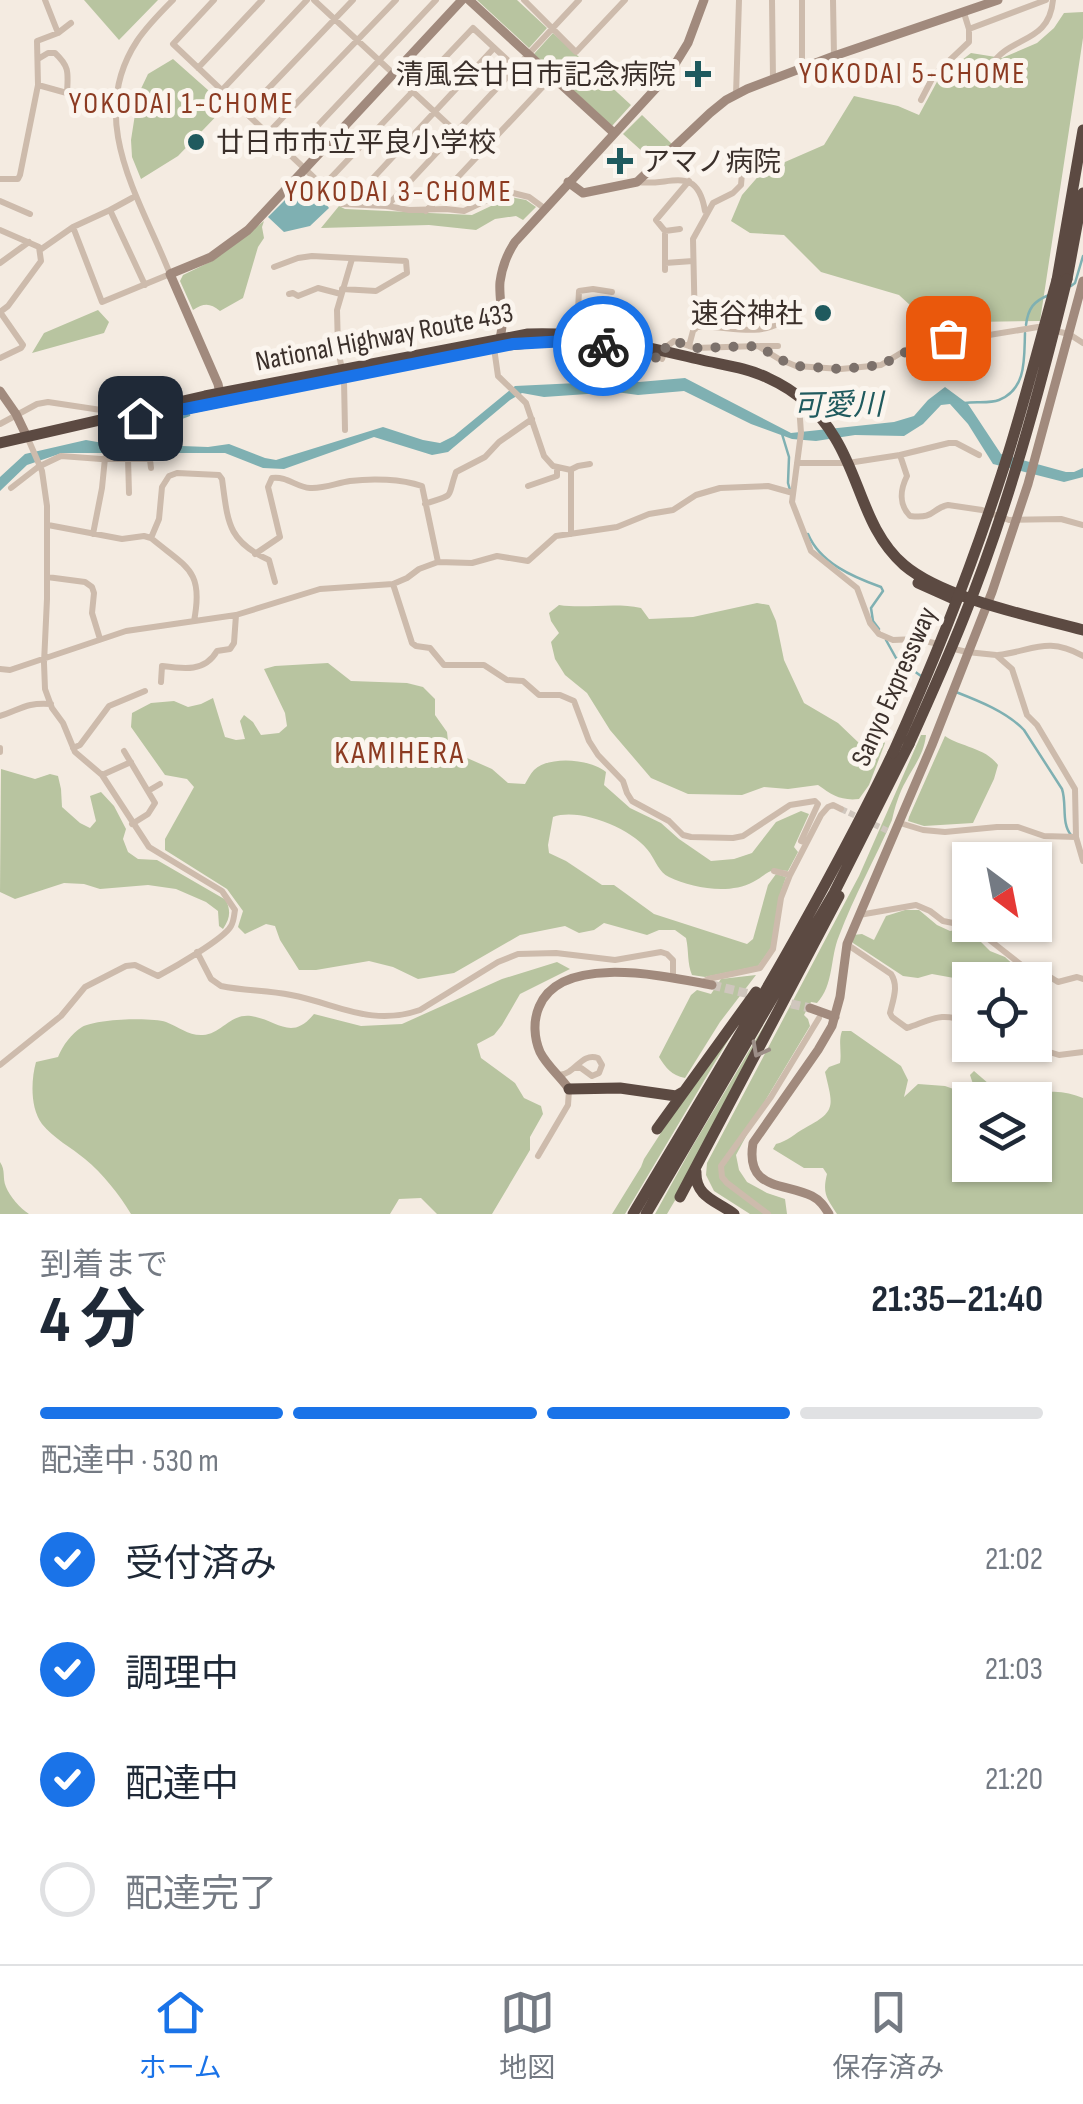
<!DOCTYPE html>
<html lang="ja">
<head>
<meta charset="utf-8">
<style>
  body { margin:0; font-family:"Sofia Sans Condensed","Noto Sans JP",sans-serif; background:#f6f6f7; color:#1f2937; height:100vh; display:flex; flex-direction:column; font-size:38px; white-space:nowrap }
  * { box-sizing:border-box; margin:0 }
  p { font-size:32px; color:#747a83 }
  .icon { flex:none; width:55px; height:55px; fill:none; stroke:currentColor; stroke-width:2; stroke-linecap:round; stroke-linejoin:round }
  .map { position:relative; height:1214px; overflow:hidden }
  .panel { display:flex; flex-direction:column; background:#fff; flex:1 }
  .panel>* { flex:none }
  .needle { width:65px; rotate:148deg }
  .controls { position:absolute; left:952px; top:842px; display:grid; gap:20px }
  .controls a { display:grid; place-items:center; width:100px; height:100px; border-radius:0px; background:#fff; box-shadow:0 2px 8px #0004; font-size:50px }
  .pin { position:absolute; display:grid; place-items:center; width:85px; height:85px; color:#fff; margin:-42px; border-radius:20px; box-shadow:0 5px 15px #0006 }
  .courier { position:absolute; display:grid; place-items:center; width:100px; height:100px; margin:-50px; border:8px solid #1a73e8; border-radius:50%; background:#fff; color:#222; box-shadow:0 2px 12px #0007 }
  .overview em { font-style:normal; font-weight:700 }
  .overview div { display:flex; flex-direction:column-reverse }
  .overview { display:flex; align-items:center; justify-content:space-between; height:170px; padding:0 40px }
  h1 { font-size:65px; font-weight:700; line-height:75px }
  .bar { display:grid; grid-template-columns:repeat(4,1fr); gap:15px 10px; align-content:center; height:120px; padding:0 40px }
  .bar i { height:12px; border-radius:8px; background:#e0e1e3 }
  .bar .selected { background:#1a73e8 }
  .bar p { grid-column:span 4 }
  ol { padding:0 40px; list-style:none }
  li { display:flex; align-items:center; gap:30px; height:110px }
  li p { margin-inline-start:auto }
  li .icon { padding:10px; border-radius:50%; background:#1a73e8; color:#fff; stroke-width:4 }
  li:last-child { color:#747a83 }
  li i { width:55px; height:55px; border:5px solid #e0e1e3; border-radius:50% }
  .dock { display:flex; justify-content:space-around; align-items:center; height:140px; border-top:2px solid #e0e1e3; background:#fff; font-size:28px; color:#747a83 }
  .dock a { display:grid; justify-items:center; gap:5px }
  .dock .selected { color:#1a73e8 }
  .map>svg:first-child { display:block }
  .green { fill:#b8c4a0 }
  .water { fill:#7fb0b2 }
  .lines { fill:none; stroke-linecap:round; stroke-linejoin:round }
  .stream { stroke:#7fb0b2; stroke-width:2.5 }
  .street-tunnel { stroke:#cfc6bd; stroke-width:6; stroke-dasharray:6 3; stroke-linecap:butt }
  .secondary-tunnel { stroke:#cfc6bd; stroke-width:9; stroke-dasharray:9 4.5; stroke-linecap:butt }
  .street { stroke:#cdbbac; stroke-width:6 }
  .secondary { stroke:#a18a7d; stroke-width:9 }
  .highway { stroke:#5c4a42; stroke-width:11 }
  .highway-bridge { stroke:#5c4a42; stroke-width:11 }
  .oneway { stroke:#9c8e87 }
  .done { stroke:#7c716b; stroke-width:10; stroke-dasharray:0 18 }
  .route { stroke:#1a73e8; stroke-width:12 }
  .poi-dot { fill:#1f5a5e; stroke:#fbf5ee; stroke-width:4 }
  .labels { text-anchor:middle; stroke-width:10; stroke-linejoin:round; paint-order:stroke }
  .poi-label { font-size:28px; fill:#3b302b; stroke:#fbf5ee; text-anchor:end }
  .street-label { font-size:28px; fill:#3b302b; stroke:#fbf5ee }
  .neighbourhood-label { font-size:30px; letter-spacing:2.5px; fill:#8c3b22; stroke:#fbf5ee }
  .water-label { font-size:30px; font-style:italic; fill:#1f5a5e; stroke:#fbf5ee }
  .quarter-label { font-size:32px; letter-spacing:2.5px; fill:#8c3b22; stroke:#fbf5ee }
</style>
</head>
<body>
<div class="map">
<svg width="1083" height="1214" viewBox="0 0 1083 1214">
  <rect width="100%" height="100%" fill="#f4ebe1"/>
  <path class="green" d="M84 0H158L119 40Z
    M477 0H517L547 28 529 48Z
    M1083 12V38L1040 321 973 322 934 327 899 295 821 272 784 235 750 233 731 221 742 195 762 172 824 145 854 96 898 106 919 115 939 78 971 53 1002 58 1037 43 1054 28 1064 13Z
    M553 33 631 105 612 126 534 54Z
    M173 59 226 106 178 156 141 179 132 157 131 140 138 95 148 74Z
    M642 115 672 144 654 162 623 134Z
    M510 197 526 200 536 207 523 220 516 216 495 219 476 230 429 225 321 228 339 206 345 209 472 215Z
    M264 221 262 227 264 238 258 247 243 298 220 311C210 303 204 303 193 310L180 281 183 275 214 260Z
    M98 310 109 322 104 333 32 353 44 333Z
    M757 603 769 605 776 621 784 660 804 703 838 723 860 744 882 740 885 743 869 785 859 799C841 801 832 795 818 785L788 789 764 787 742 795 688 794 651 778 610 730 587 693 565 675 555 659 551 642 559 633 551 621 549 613 559 605C586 609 614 602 641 608L649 619 693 617Z
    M328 663 351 681 407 683 423 687 435 699V715L447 732 449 750 492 769 508 783 525 784C528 779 530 774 534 770 550 755 590 759 606 772L604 785 630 808 661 823 679 839 711 861 734 859 752 853 776 822 801 811 809 814 794 847 798 852 788 871C765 868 769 874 753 882 729 895 692 888 669 877 659 872 656 862 650 853 634 829 580 807 553 817L548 845 549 853 566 861 602 885H614L654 914 747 944 753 939 768 885 776 874 786 877 779 898 771 948 758 966 705 977 692 975C687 963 689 951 686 938L675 930H659L647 935 604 923 594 930 579 933 565 926 520 935 454 973 418 979 393 967 369 961 316 970H299L280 940 275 926 266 924 245 934 238 927 243 911 227 889 165 850V839L194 787 187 779 165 775 131 727 132 713 151 703 174 701 188 707 201 704 213 698 225 737 236 740 245 739 240 721 244 715 253 722 261 735 279 733 287 726 285 713 264 669 275 666Z
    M921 735H926C924 754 915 764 906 781 899 793 895 807 892 820 875 859 854 896 839 936 830 957 834 985 817 1003L811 1002 804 1015 808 1019 810 1026 765 1101 736 1155 739 1170 747 1182 767 1193 785 1199 787 1214H750L714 1191 706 1175 707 1163 859 876Z
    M945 736C961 747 986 748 998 765L994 779 973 823 924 826 908 821 909 817Z
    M1 769 35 779 50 774 58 776 61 789 62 807 80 823 90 828 96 821 90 796 101 792 114 806 126 829 123 839 128 852 138 859 157 860 226 900C231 912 230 918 223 929L219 926 218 911 206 902 176 889 148 885 100 889 84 884 64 883 15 899 0 892Z
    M905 910H919L937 925 950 931 962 929 974 935 990 951 1005 957 1021 972 1044 983V990L1035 995V980H993L977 969H967L963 976 954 978 932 974 918 978 903 976 853 943 851 939 853 935 862 934 874 940 886 916Z
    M557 962 570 969 520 994 502 1025 494 1035 477 1044 481 1058 515 1083 524 1098 541 1106 543 1114 530 1137V1150L492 1214H437L421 1198 399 1199 390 1214H131C119 1194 103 1174 85 1159 72 1148 53 1138 42 1124 30 1108 31 1080 36 1062L58 1057C63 1045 71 1034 82 1027 96 1019 151 1017 166 1022 179 1027 189 1036 203 1035 221 1034 231 1013 251 1016 278 1020 291 1042 314 1014L361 1026 402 1024 502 979Z
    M796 972 677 1197 667 1214H655L692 1147Z
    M756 975 720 1022 685 1078C671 1075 666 1068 659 1057L691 995 697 990 711 994 721 979Z
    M742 1017 625 1214H612L641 1167 644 1159 692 1085Z
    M842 1031H851L901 1066 908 1080 904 1097 918 1084 945 1086 962 1092 968 1091 973 1084 970 1075 974 1071 989 1084 1000 1100H970V1165H1035V1100H1027C1045 1088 1065 1091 1083 1098V1214H837C827 1198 822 1194 827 1174L823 1168H804L773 1149 776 1144C788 1141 794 1134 805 1128 837 1111 833 1106 825 1072L829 1067 840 1063C842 1052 838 1041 842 1031Z
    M0 1162C6 1171 2 1177 6 1187 10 1197 20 1208 29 1214H0Z"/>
  <path class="water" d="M306 179 329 208 310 226 284 232 268 217Z
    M685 378 791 433 894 422 914 416 928 400 945 387 968 404 1001 454 1066 472H1074L1083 468V477L1064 482 993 464 968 424 950 404 941 405 923 424 904 436 855 435 816 441 792 439 751 424 684 391 638 395 616 392 544 397 522 393 510 400 448 452 432 455 374 437 284 469 263 468 225 453H62L27 465 0 491V477L25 454 86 440 103 443 208 447 229 444 265 458 276 460 383 427 423 440 440 443 454 436 515 386 619 381 639 382Z"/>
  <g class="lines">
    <path class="stream" d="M1071 286 1075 283 1083 256
      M1026 325C1028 308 1034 301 1049 295
      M965 403C975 401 989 404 999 400 1027 389 1024 358 1025 333
      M156 422H170L189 415
      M782 434 789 457 788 483 790 490
      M808 534C820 563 853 577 881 587L883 591 871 608 873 621 879 629
      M886 640 896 658 921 676
      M956 692C979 701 1007 712 1024 730L1062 789C1067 804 1061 823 1071 835"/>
    <path class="street-tunnel" d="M841 809 888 831"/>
    <path class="secondary-tunnel" d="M712 985 758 996
      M778 1001 810 1008"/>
    <path class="street" d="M45 0 58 33
      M214 0 173 44 342 204 387 206 409 210 446 209 464 211 500 194 513 193 529 197 544 208
      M314 0 480 154
      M524 0 576 52 625 0
      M772 0 773 79
      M833 0 834 56
      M969 29 1046 0
      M38 59 48 53H55C70 67 68 73 67 93
      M991 66C1009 35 1049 45 1053 0
      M198 68 262 0
      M802 68V0
      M38 85 74 95
      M222 90 307 0
      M736 95 739 0
      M921 100 934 75 969 42V29L964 13
      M245 113 353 0
      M267 134 396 0
      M290 155 436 0
      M0 179H18L20 175 38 85 37 41 58 33 71 23
      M638 182C669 187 697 163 705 211
      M323 186 473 28 516 68
      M0 201 30 214
      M349 204 494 48
      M387 206 579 0
      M110 210 132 198
      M426 211 552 77
      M73 227 102 302 170 274C141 200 85 120 137 41 147 26 160 13 173 0
      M0 230 39 247 41 261 8 306 0 312
      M665 231 680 229
      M40 250 73 227 110 210 145 285
      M0 263 29 242
      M665 263 693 261
      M274 267 298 258 312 256 406 261 407 273 376 291 342 289
      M665 270V231L656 220 689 181
      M289 294 293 293 298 296 318 288 341 294
      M695 329 693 239 713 203 733 193 741 185 742 173 751 168
      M577 330 579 291 593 289 612 292
      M689 346 693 331 697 327C723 325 757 337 779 323
      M760 346H778
      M494 348 498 376 526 403 544 456 553 466 571 470V534
      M0 358 21 348 23 345 0 312
      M662 359 666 347 674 341 695 348 758 346 779 359 796 366 841 369 881 365 929 336 958 340 971 335 983 336 1038 327 1069 334 1083 343
      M799 405 801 433 792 502 811 551 857 588 870 623 879 634 893 640 917 639 938 644
      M0 424 37 404 48 402 101 410 108 418
      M345 430 344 380 338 349 337 310 352 259
      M900 455 949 443H956L979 455
      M128 458 129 493
      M797 463H848L900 455 907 476C900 490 899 505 910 516 936 519 930 509 948 505L982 510 1009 520 1061 519 1083 525
      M570 470 578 466 590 464
      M528 486 557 476V468
      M11 488 38 467 61 456 101 459H147L150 460 151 468
      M425 504C457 493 446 500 456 472L485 457 499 442 532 419
      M48 525 122 539 144 536 151 538C187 568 204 570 194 621
      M93 534 102 488 105 458
      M151 538 159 519 162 487 169 476 177 473 219 475 222 479C228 522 227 541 269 560L275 582
      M255 554 280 537 268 487 272 478C287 476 296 487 310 488 323 489 337 483 350 481 373 478 401 479 422 486L438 562
      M47 577 85 582 92 587 94 593 92 613 100 639
      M393 584 412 643 416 646 430 648 444 665H484L507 680 523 681 539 695H560L574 701 589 741 598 755 623 781 627 793 632 801 669 821 683 835 691 837 733 838 743 836 790 805 815 801 818 804 801 841 806 843
      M950 648 967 652 996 655 1012 669 1027 715 1037 725 1075 789 1076 837 1083 861
      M998 655C1033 651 1047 636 1083 656
      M0 669 10 670 126 631 236 615 320 589 393 584 407 578 419 569 438 562 472 563 497 556 528 561 556 536 617 527 649 514 673 510 696 495 720 488 768 486 793 493
      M161 682 162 666C184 669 205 672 217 651L230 649 234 643 236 615
      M0 716C21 709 27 702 51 704
      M0 748V752
      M73 748 80 745 109 706 145 691
      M124 751 155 803 148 814 132 824
      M102 775 131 762
      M148 791 160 784
      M900 823 923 830 945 832 997 827H1018L1044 836 1076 837
      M774 871 790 875
      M859 915 916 905 930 911 943 921 973 927 1024 967 1042 972 1058 982 1077 977 1083 979
      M848 945 891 974C899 986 893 1000 890 1013L892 1017 907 1028C933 1019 941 1011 970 1023
      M197 952 211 979 221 986C244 991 267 990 291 995 338 1004 371 1027 420 1010L498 962 518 954 556 953 615 960 661 952 667 954 673 960V978
      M701 983 708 979 760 968 773 949 781 898 790 875 821 815 828 807 833 805 841 809
      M1027 1045 1059 1055 1083 1052
      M0 1065 61 1016 85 987 126 966 135 965 158 976C173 968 224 939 231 926 234 921 234 915 235 910L222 891 149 847 102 775 75 752 63 723 52 708 45 689 44 663 47 599V506L42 471 29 441
      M559 1075C576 1074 581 1052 598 1058L602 1065 599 1073 592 1076 581 1068H575
      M538 1156 568 1105 569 1090
      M768 1214 727 1183 722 1177 721 1166 771 1097 819 1018"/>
    <path class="secondary" d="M469 0 614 133
      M568 182 583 193 637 182 710 113 726 100 747 89 834 56 998 0
      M494 348C509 332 498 302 500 282 502 267 507 254 515 242L669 74 688 43 704 0
      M0 391 16 414 27 437
      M221 398 218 384 170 274 211 257 248 230 462 0
      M810 1008 835 1017
      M569 1089C560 1076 547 1066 540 1052 534 1038 533 1021 539 1007 561 952 668 977 712 985
      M829 1214C824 1206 820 1200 812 1196 784 1182 745 1191 753 1143L818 1050 832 1026 840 997 847 944 932 745 992 592 1028 484 1083 281"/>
    <path class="highway" d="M1067 279 1083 193
      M1057 280 1083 130
      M508 345 550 341
      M155 415 367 372
      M0 443 205 396 528 334C587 331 645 347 702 360 724 365 748 368 768 378 797 391 819 411 835 438 861 480 865 531 904 565 944 599 1032 616 1083 630
      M918 583 956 600
      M569 1089 620 1088 676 1096 683 1092
      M657 1129 756 992
      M696 1172C695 1197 717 1201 734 1214
      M680 1197 839 896
      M633 1214C723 1063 816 912 893 753
      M646 1214 834 893 909 744"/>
    <path class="highway-bridge" d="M909 744C928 702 947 660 964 617 1008 508 1039 393 1067 279
      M893 753C934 662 971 569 1002 473 1023 409 1039 344 1057 280"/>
  </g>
  <defs><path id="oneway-chevron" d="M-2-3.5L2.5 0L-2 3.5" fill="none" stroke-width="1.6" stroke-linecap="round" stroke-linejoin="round" transform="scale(2.5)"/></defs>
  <use class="oneway" href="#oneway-chevron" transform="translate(759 1050) rotate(118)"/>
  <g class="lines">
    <path class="done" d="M603 346 662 359 666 346 674 341 697 348 759 346 779 359 796 366 841 369 881 365 906 352 927 337 948 338"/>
    <path class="route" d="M140 418 513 344 567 341 603 346"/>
  </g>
  <g class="poi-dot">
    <path d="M693 59h10v10h10v10h-10v10h-10v-10h-10v-10h10z"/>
    <circle cx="196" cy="142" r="10"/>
    <path d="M615 146h10v10h10v10h-10v10h-10v-10h-10v-10h10z"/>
    <circle cx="823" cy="313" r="10"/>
  </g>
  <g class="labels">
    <g class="poi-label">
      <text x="676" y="84">清風会廿日市記念病院</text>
      <text x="216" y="152" text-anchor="start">廿日市市立平良小学校</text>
      <text x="642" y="171" text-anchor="start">アマノ病院</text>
      <text x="803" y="323">速谷神社</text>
    </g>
    <g class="street-label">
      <text transform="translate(384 336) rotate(-11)" y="10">National Highway Route 433</text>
      <text transform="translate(893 686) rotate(-66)" y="10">Sanyo Expressway</text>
    </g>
    <g class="neighbourhood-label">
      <text x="913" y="83">YOKODAI 5-CHOME</text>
      <text x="182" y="113">YOKODAI 1-CHOME</text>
      <text x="399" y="201">YOKODAI 3-CHOME</text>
    </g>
    <g class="water-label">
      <text transform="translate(838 405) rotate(-1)" y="10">可愛川</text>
    </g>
    <g class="quarter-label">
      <text x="400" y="763">KAMIHERA</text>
    </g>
  </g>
</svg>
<div class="controls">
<a><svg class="needle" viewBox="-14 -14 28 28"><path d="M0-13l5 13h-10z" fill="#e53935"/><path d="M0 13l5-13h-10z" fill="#747a83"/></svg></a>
<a><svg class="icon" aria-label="locate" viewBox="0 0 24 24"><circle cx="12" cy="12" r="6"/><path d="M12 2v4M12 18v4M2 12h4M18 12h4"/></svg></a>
<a><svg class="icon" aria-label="layers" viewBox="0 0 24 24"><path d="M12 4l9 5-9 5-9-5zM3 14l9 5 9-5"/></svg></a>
</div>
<div class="pin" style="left:948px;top:338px;background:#ea580c"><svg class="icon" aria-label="bag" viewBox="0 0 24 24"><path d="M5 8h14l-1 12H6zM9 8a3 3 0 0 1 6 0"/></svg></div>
<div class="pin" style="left:140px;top:418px;background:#1f2937"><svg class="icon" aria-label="home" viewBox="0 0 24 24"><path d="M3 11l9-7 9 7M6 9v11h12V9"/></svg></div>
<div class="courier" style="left:603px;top:346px"><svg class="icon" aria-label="bike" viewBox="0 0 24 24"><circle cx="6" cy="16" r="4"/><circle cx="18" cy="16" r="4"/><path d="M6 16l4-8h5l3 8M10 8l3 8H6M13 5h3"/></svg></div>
</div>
<section class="panel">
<div class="overview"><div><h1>4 分</h1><p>到着まで</p></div><em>21:35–21:40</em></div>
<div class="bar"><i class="selected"></i><i class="selected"></i><i class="selected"></i><i></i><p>配達中 · 530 m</p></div>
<ol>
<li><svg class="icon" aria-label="check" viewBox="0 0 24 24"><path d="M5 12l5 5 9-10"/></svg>受付済み<p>21:02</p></li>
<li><svg class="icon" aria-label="check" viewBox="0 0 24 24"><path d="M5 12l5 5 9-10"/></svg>調理中<p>21:03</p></li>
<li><svg class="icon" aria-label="check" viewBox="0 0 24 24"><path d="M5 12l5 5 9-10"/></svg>配達中<p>21:20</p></li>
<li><i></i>配達完了</li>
</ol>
</section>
<nav class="dock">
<a class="selected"><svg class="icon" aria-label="home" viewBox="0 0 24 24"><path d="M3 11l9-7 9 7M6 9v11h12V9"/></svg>ホーム</a>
<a><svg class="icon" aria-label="map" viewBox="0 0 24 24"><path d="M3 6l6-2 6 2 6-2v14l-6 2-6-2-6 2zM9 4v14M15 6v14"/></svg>地図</a>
<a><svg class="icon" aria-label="saved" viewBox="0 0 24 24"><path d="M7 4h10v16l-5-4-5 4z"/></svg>保存済み</a>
</nav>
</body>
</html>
